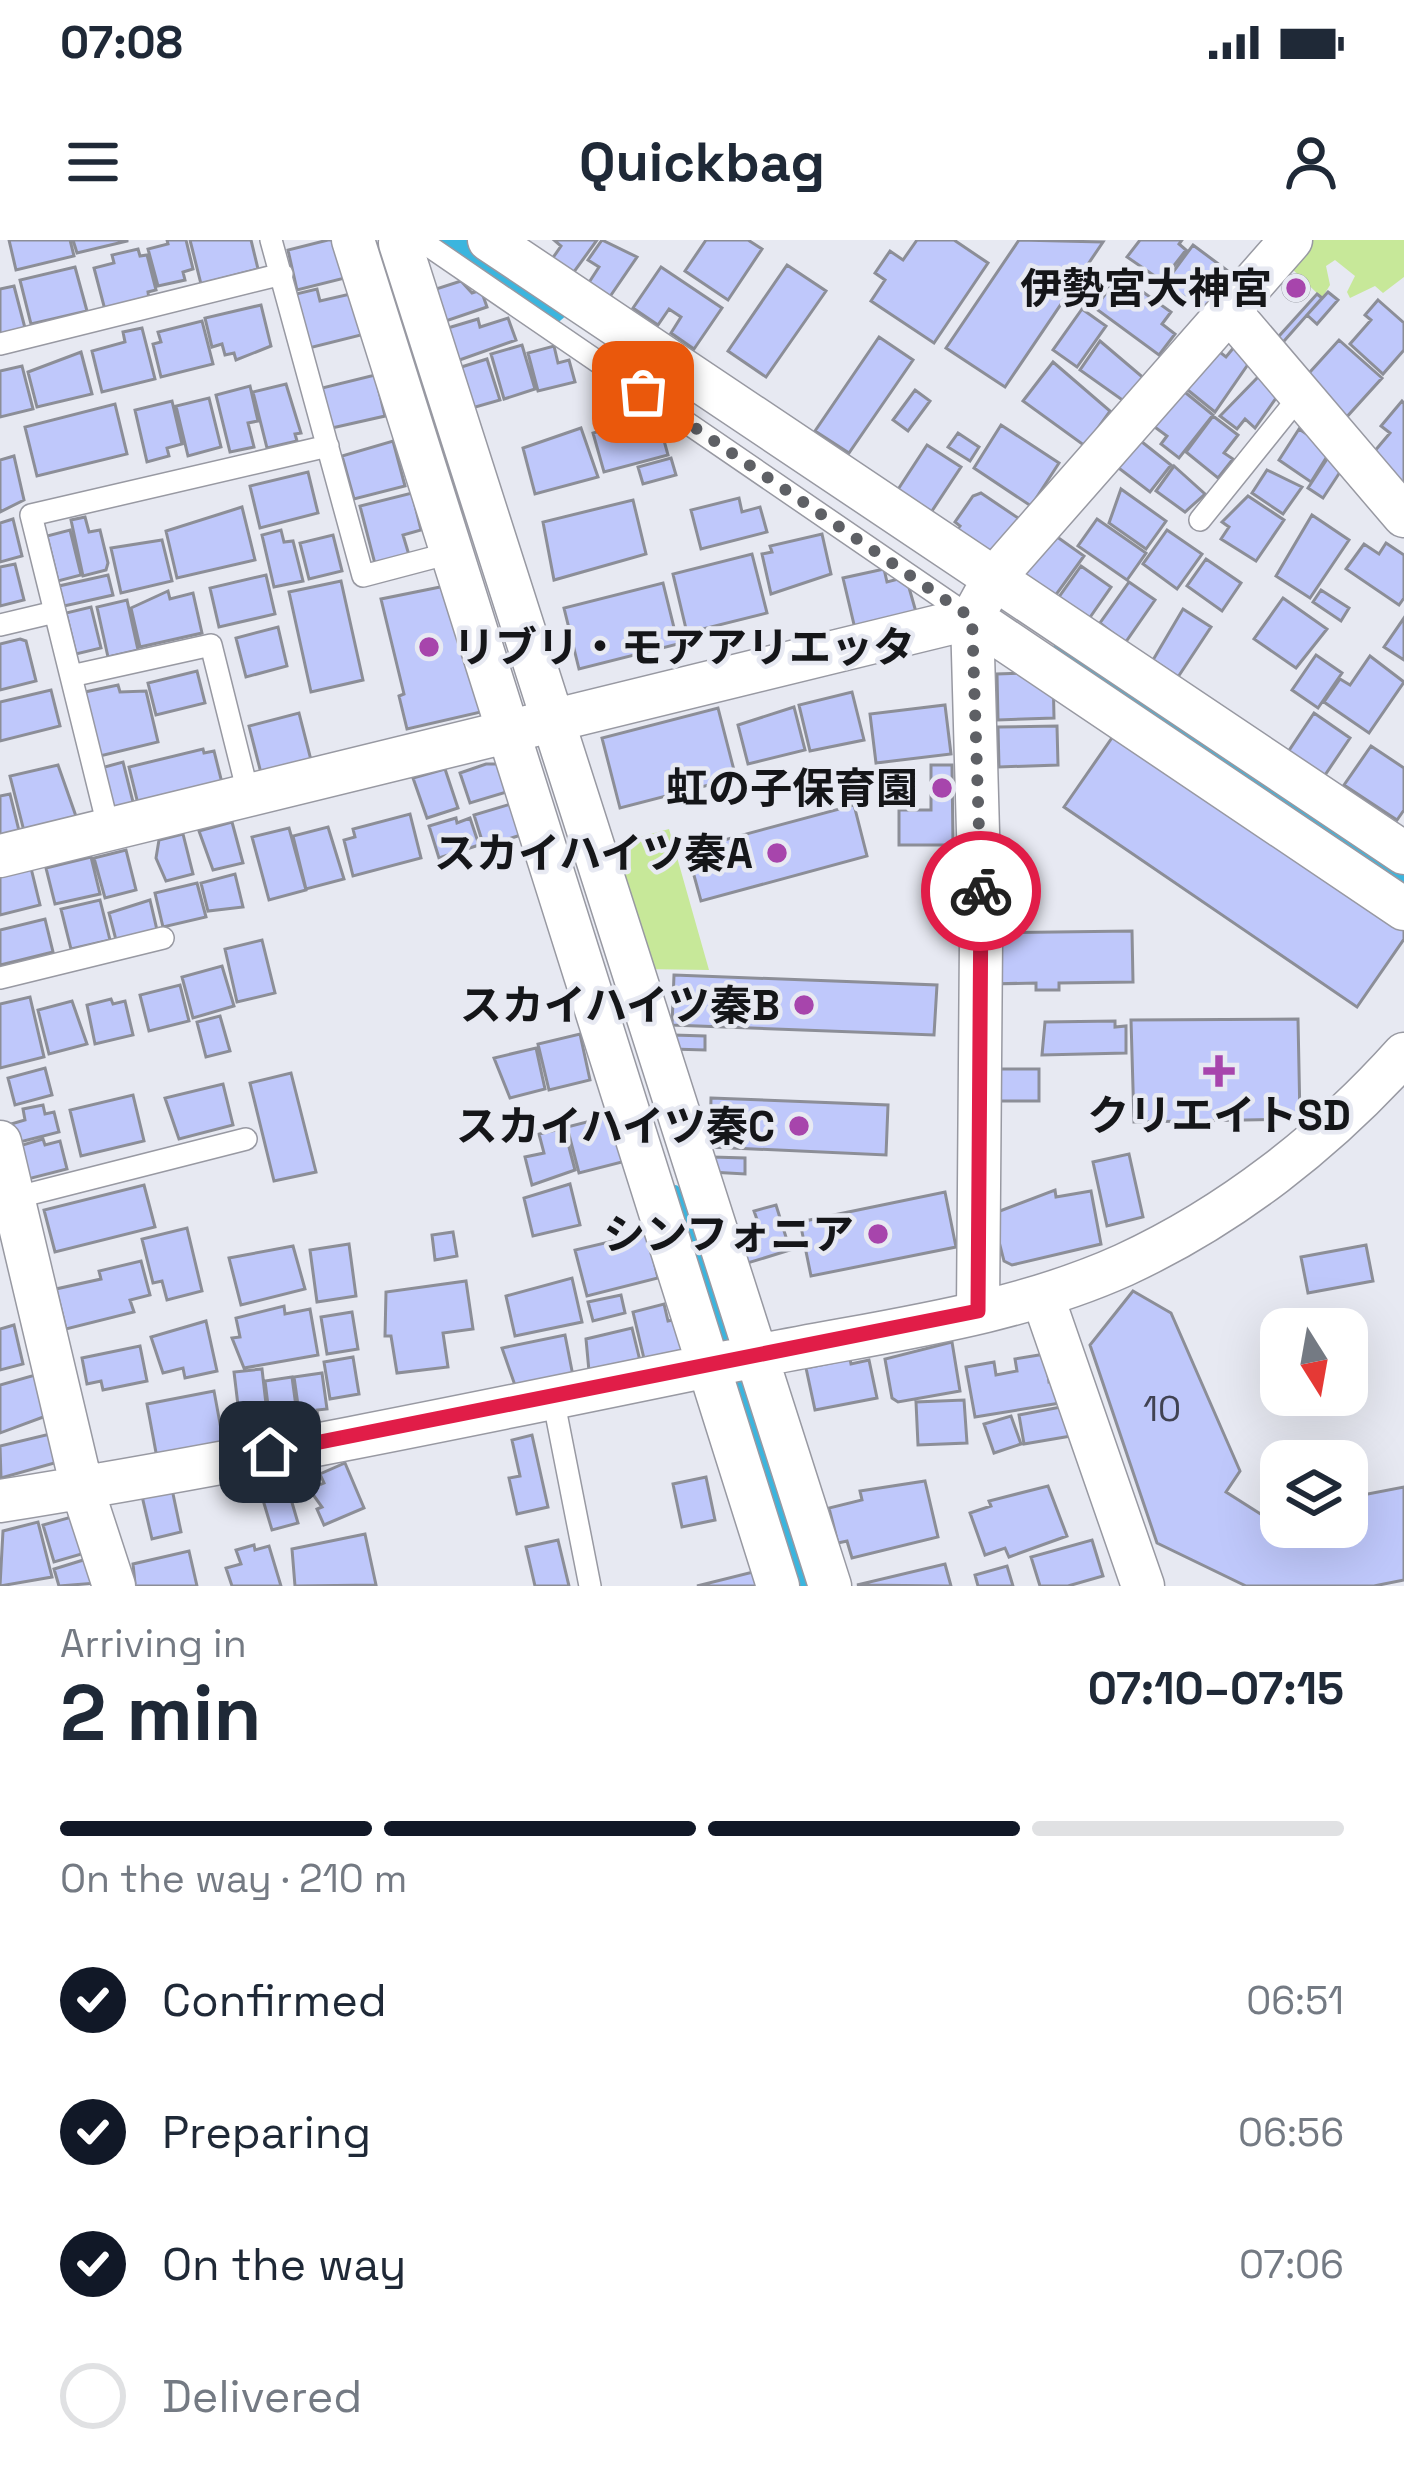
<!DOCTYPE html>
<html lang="en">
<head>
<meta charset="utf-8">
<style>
  body { margin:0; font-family:"Space Grotesk","Noto Sans JP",sans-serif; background:#f2f2f3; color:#1f2937; height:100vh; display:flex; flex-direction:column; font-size:45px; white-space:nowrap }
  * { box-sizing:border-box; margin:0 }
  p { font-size:39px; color:#747a83 }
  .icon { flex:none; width:66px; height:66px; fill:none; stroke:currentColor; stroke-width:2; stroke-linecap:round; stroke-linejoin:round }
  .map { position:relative; height:1346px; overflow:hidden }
  .details { display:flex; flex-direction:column; background:#fff; flex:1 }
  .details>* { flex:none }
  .needle { width:78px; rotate:169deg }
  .tools { position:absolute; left:1260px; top:1068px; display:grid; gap:24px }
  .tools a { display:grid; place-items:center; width:108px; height:108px; border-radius:24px; background:#fff; box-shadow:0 12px 48px #0002; font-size:60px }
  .pin { position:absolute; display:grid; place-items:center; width:102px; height:102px; color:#fff; margin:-51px; border-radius:24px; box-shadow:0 6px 18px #0006 }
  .courier { position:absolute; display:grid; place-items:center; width:120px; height:120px; margin:-60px; border:9px solid #e11d48; border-radius:50%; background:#fff; color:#222; box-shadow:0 3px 15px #0007 }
  .head em { font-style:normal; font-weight:800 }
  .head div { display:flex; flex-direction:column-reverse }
  .head { display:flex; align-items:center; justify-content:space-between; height:204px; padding:0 60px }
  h1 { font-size:78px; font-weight:800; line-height:90px }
  .bar { display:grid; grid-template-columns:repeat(4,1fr); gap:18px 12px; align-content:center; height:144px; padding:0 60px }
  .bar i { height:15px; border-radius:9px; background:#e0e1e3 }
  .bar .active { background:#111827 }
  .bar p { grid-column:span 4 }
  ol { padding:0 60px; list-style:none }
  li { display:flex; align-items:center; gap:36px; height:132px }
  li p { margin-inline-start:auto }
  li .icon { padding:12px; border-radius:50%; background:#111827; color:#fff; stroke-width:4 }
  li:last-child { color:#747a83 }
  li i { width:66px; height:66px; border:6px solid #e0e1e3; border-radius:50% }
  .status { display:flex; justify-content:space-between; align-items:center; height:84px; padding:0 60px; background:#fff; direction:ltr }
  .status svg { height:33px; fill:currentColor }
  header { display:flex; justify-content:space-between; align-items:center; height:156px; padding:0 60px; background:#fff; font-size:54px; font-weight:800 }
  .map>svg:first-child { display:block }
  .green { fill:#c7e899 }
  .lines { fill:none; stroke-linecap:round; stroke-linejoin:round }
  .stream { stroke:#3bb5de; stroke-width:10 }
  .river { stroke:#3bb5de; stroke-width:63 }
  .building { fill:#bfc8fb; stroke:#8c8e97; stroke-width:3 }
  .lane-casing { stroke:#9899a2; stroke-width:24 }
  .street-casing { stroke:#9899a2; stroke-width:45 }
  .lane { stroke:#fff; stroke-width:21 }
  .street { stroke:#fff; stroke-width:42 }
  .done { stroke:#5e6065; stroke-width:12; stroke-dasharray:0 21.6 }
  .route { stroke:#e11d48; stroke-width:15 }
  .poi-dot { fill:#a745ac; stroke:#e7e9f2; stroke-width:4.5 }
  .labels { text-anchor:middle; stroke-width:9; stroke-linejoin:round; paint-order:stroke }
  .number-label { font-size:36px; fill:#404252 }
  .poi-label { font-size:42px; font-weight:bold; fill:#151619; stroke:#e7e9f2; text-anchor:end }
</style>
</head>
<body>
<div class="status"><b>07:08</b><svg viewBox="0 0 49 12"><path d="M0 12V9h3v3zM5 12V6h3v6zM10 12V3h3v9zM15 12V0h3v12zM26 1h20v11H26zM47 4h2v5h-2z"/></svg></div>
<header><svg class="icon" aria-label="menu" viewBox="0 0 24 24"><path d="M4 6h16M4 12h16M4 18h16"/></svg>Quickbag<svg class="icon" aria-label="person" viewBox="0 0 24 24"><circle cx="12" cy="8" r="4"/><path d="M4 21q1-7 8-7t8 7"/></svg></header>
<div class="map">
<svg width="1404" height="1346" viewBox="0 0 1404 1346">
  <rect width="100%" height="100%" fill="#e7e9f2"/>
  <path class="green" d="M1311 0H1404V37L1383 53 1375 46 1350 58 1347 52 1355 36 1335 20 1326 26 1330 45 1322 58 1288 25Z
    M669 589 709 730 644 729 606 606Z"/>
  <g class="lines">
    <path class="stream" d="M675 950 729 1115
      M734 1132 804 1346"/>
    <path class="river" d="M458 0 541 56
      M1081 421 1404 641"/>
  </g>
  <path class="building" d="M9 0H70L74 16 16 30Z
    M73 0H127V1L77 13Z
    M167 0H186L193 29 183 32 185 40 158 46 148 9 168 4Z
    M190 0H251L258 29 201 44Z
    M328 0H340L349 37 297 50 288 10Z
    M554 0H597L571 36 550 22 561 6Z
    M602 0 637 17 609 58 588 44 599 27 588 20Z
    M706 0H748L762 9 728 60 685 31Z
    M917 0H954L988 23 934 103 871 61 885 40 875 33 890 11 903 20Z
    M1019 0 1103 2 1005 147 946 108Z
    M1140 0H1182L1179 4 1186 10 1162 41 1127 17Z
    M1193 5 1236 37 1209 75 1165 43Z
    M138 9 140 16 147 15 156 50 148 52 149 59 105 70 94 28 114 23 112 15Z
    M787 25 826 51 766 137 728 111Z
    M75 27 87 71 31 84 20 40Z
    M661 27 722 68 694 109 671 93 681 77 669 69 658 85 633 68Z
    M1119 35 1171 72 1162 84 1175 94 1159 115 1095 68Z
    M1283 48a13 13 0 1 1 26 0a13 13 0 1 1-26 0Z
    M461 41 472 53 481 50 487 67 437 84 436 49Z
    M14 46 25 88 0 94V49Z
    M317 49 320 61 359 52 369 93 309 108 296 54Z
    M1328 52 1338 60 1317 84 1307 75Z
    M1317 54 1322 58 1277 109 1271 105Z
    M1378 60 1404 83V110L1383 134 1350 104 1371 80 1365 75Z
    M261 65 271 106 236 120 234 113 225 115 222 104 212 107 205 78Z
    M1082 69 1106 86 1077 127 1053 110Z
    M508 78 516 100 451 123 441 90 478 79 480 87Z
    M202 81 213 124 161 137 153 104 161 102 158 92Z
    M142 88 155 139 102 152 92 111 125 102 123 92Z
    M879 97 913 120 849 213 815 191Z
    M1339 100 1382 138 1343 181 1301 142Z
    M1100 101 1146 140 1128 164 1080 130Z
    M522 105 535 149 504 159 491 114Z
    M554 106 558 123 569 120 575 142 538 151 528 113Z
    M1235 106 1251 120 1215 172 1184 147 1216 109 1226 117Z
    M81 112 92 154 37 167 28 132Z
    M487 119 500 160 472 168 455 129Z
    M1053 122 1110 171 1085 206 1023 161Z
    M22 126 33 169 0 177V131Z
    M375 135 385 176 332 188 322 148Z
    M1260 135 1281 151 1255 188 1245 179 1237 189 1220 176Z
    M286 144 301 193 295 194 297 201 267 208 253 152Z
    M250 146 258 181 248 183 254 207 230 212 216 155Z
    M1181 149 1213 175 1179 218 1161 204 1167 196 1152 185Z
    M915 150 930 161 908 191 893 180Z
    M209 158 221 207 188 216 176 166Z
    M172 161 182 204 167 208 169 216 147 222 135 170Z
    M1402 161 1404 163V254L1368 219 1390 193 1381 186Z
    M115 164 127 214 37 236 25 187Z
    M657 175 668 215 604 232 593 193Z
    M1213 176 1238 195 1224 213 1233 219 1218 238 1186 212Z
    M1001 185 1059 223 1031 266 974 228Z
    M581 188 598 237 535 254 523 208Z
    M1299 189 1331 210 1311 242 1279 220Z
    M958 193 979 207 970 221 948 207Z
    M1137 198 1171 225 1150 252 1116 226Z
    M393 201 405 246 354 259 342 216Z
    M927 205 961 227 928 277 895 254Z
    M14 216 24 260 0 272V220Z
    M1329 216 1344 226 1323 258 1308 248Z
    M671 218 676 235 643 244 638 227Z
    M1174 226 1205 254 1185 272 1156 251Z
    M1267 230 1302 247 1283 274 1252 253Z
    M308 232 318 273 260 288 250 246Z
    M1121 249 1166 281 1146 309 1109 283Z
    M412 253 421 290 403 295 409 315 375 324 360 266Z
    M981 253 1021 280 985 321 956 291 960 286 955 282 973 256Z
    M1248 256 1284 280 1256 321 1221 299 1229 287 1222 282Z
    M739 258 742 272 760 267 767 292 701 309 691 270Z
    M633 260 646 314 554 340 543 282Z
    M242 267 255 320 177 338 166 291Z
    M1312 275 1349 300 1310 358 1276 336Z
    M85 277 89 292 100 290 108 323 106 330 83 336 71 280Z
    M13 279 22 316 0 322V283Z
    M1097 279 1146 313 1127 340 1078 306Z
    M70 290 81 335 58 341 47 296Z
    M281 290 284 302 293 301 303 341 274 347 262 295Z
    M1167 290 1202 314 1177 349 1143 324Z
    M822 294 831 334 771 354 762 314 772 312 770 306Z
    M1053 294 1084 316 1050 363 1018 341Z
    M333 295 342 331 309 339 300 303Z
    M162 300 172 341 121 353 111 308Z
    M1386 303 1404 315V358L1399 365 1346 329 1364 304 1379 314Z
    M752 314 767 373 687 393 673 334Z
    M1206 319 1241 343 1222 371 1187 346Z
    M15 324 24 360 0 366V327Z
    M1081 326 1111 347 1084 386 1054 364Z
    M884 329 887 342 906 337 918 379 856 393 843 338Z
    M108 335 113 355 64 366 59 346Z
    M266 335 275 374 219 387 210 348Z
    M341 341 363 440 311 452 289 352Z
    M1129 342 1155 360 1125 403 1100 383Z
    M663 343 678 404 579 429 564 368Z
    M450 345 481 472 407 489 399 456 404 454 381 359Z
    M1321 350 1349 368 1341 381 1313 362Z
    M168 351 170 359 193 353 202 393 140 407 131 368Z
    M1283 358 1327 389 1296 428 1254 399Z
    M127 360 138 410 108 417 97 367Z
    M91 367 101 408 76 414 66 373Z
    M1183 369 1211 387 1178 437 1153 420Z
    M1404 378V420L1384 407Z
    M278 387 287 426 246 437 236 398Z
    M20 399 26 401 36 441 0 450V404Z
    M1316 415 1342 433 1318 468 1292 450Z
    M1370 416 1404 442 1369 493 1324 462 1340 439 1350 445Z
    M197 431 205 463 156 475 148 443Z
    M1053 432 1054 478 998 480 997 434Z
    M118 445 120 452 146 451 158 502 100 516 85 452Z
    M51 450 60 486 0 501V462Z
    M852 452 864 500 810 511 799 465Z
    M945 465 951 514 876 523 870 474Z
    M794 467 805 510 748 524 738 485Z
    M718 468 736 538 620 568 602 498Z
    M299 473 312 524 262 537 249 486Z
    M1314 473 1350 498 1323 538 1284 518Z
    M1057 486 1058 525 999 527 998 487Z
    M1116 492 1404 688V699L1357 767 1064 567Z
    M1371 506 1404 528V570L1397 580 1344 545Z
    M203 509 204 513 214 511 223 547 139 568 129 527Z
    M123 522 135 570 113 576 101 528Z
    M486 524H502L510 551 470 563 460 533Z
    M58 525 78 582 25 595 10 536Z
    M931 525H952L953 605H899V570H931Z
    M445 529 458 568 427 578 413 538Z
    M10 554 21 599 0 604V556Z
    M514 563 524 594 484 607 474 575Z
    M854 565 867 616 701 661 687 610Z
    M410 574 421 618 353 636 344 600 355 597 353 589Z
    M456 578 457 583 470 578 479 605 439 618 429 586Z
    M232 582 243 623 213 630 199 591Z
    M328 587 344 639 306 649 293 596Z
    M289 588 306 650 269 660 252 597Z
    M183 594 193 634 166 641 156 618 159 600Z
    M126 610 136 650 105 658 94 618Z
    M91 617 100 654 55 664 46 628Z
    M31 628 40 665 0 675V635Z
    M235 634 243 667 208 671 201 643Z
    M197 643 206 677 163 687 155 653Z
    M100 660 110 700 71 709 61 669Z
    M150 660 157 690 116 700 109 673Z
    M45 679 53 712 0 725V690Z
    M1132 691 1133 742 1059 743V750H1036V743L988 744 987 693Z
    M262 700 275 753 237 762 225 709Z
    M222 726 234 766 193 778 182 737Z
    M674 735 937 745 934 795 672 785Z
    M180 745 189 781 149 791 140 755Z
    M30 757 44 817 0 828V764Z
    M111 759 113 764 125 761 133 795 95 804 87 765Z
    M72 761 87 804 49 814 38 770Z
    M220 776 230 811 206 817 197 782Z
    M1298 779 1300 879 1134 882 1131 780Z
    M1115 781V787L1126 786V813L1042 815 1045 782Z
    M580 794 590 840 549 850 538 804Z
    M673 795 705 796V810L672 809Z
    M536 808 545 849 510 858 494 818Z
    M45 828 52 855 15 865 8 838Z
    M993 829H1039V861H993Z
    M291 833 316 932 274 941 250 843Z
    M223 844 233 885 179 899 165 858Z
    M133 855 144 901 81 916 70 870Z
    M711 858 888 865 886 915 710 907Z
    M43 865 45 874 54 872 59 892 16 903 11 884 25 880 23 869Z
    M614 875 626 921 579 933 567 887Z
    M564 888 575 930 532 945 525 917 544 913 539 894Z
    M43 899 45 905 60 901 67 929 24 940 19 906Z
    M1129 914 1143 977 1107 986 1093 922Z
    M712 917 745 918V934L711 932Z
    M570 944 580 985 533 996 524 958Z
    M144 945 155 987 55 1012 44 970Z
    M1055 950 1056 957 1091 951 1101 1004 1012 1025 1004 1021 992 974Z
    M945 952 956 1007 811 1036 800 982Z
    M776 965 790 1010 741 1025 731 996 760 988 754 971Z
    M187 988 202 1051 167 1060 162 1041 153 1043 142 999Z
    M453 992 457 1016 435 1020 432 995Z
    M647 993 658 1038 587 1056 575 1010Z
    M349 1004 356 1056 317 1062 310 1010Z
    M1366 1005 1373 1041 1308 1053 1301 1017Z
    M293 1006 305 1049 241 1065 229 1018Z
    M141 1021 150 1055 130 1060 134 1072 66 1089 56 1049 101 1039 99 1031Z
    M572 1038 582 1082 515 1096 506 1056Z
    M466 1041 473 1089 443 1093 448 1127 397 1133 391 1096H385L386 1052Z
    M1133 1051 1171 1073 1240 1231 1226 1252 1281 1287H1347V1258L1404 1247V1340L1374 1346H1246L1157 1303 1090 1105Z
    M621 1055 625 1073 593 1081 588 1062Z
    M664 1064 668 1081 678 1079 683 1118 646 1127 633 1072Z
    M284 1066 285 1074 310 1069 318 1115 244 1128 232 1098 240 1097 236 1078Z
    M352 1072 358 1109 327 1114 321 1077Z
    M1325 1072 1328 1089H1281V1117L1271 1119 1264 1083Z
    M206 1081 217 1131 185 1138 183 1128 163 1133 151 1097Z
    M14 1085 23 1124 0 1130V1089Z
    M632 1088 642 1129 590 1142 586 1099Z
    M565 1095 574 1141 518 1154 502 1108Z
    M952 1102 960 1151 898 1162 892 1158 885 1119Z
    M140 1106 147 1141 103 1150 101 1141 87 1144 82 1118Z
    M1045 1114 1049 1142 1057 1140 1060 1163 975 1177 966 1127 994 1122 996 1135 1017 1131 1015 1119Z
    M353 1117 359 1154 330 1159 324 1122Z
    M850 1119 851 1124 869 1120 877 1158 815 1170 806 1128Z
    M262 1129 270 1199 251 1201 248 1181 240 1182 234 1132Z
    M322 1133 327 1169 317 1170 320 1190 302 1193 294 1137Z
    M35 1135 46 1176 0 1193V1145Z
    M292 1137 297 1174 288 1175 290 1196 272 1198 265 1141Z
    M214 1151 224 1205 157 1218 147 1164Z
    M964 1160 967 1203 918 1205 916 1162Z
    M1066 1166 1071 1196 1024 1204 1019 1175Z
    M1011 1176 1021 1204 994 1213 984 1184Z
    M50 1194 58 1222 1 1238 0 1206Z
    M532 1195 548 1267 517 1274 509 1238 520 1236 512 1200Z
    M345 1223 364 1268 324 1285 317 1269 322 1267 309 1249 324 1243 320 1234Z
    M706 1237 715 1280 682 1287 673 1244Z
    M925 1241 938 1297 852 1318 847 1301 838 1303 829 1268 862 1260 860 1251Z
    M286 1242 298 1283 272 1290 260 1250Z
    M1048 1246 1067 1296 1009 1317 1005 1308 985 1315 970 1273 991 1266 989 1261Z
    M172 1249 181 1292 152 1299 142 1256Z
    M75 1276 85 1313 54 1322 43 1285Z
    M38 1282 52 1337 0 1346 3 1291Z
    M365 1294 376 1345 295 1346 292 1309Z
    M558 1300 569 1346H535L526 1307Z
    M1092 1300 1103 1336 1068 1346H1040L1031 1317Z
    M254 1305 255 1310 269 1306 281 1346H232L226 1328 241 1324 236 1310Z
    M189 1311 197 1346H129L135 1343 133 1324Z
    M90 1318 97 1343 59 1346 54 1329Z
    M945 1324 951 1346 857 1345Z
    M1007 1326 1013 1346H978L975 1335Z
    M753 1332 757 1346H697Z"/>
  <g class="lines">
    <defs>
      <path id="lane" d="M271 0 363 336 454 312
        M420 0 969 376
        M0 104 282 34
        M1200 280 1299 157
        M0 385 55 372
        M71 436 211 405 249 557
        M109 590 31 275 328 206
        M0 738 163 698
        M14 958 246 899
        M553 1158 590 1346"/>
      <path id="street" d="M353 0 778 1346
        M489 0 1404 613
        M400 3 830 1346
        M1231 73 1404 276
        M972 378 981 699 978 1071
        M972 378 1404 669
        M0 616 972 378 994 338 1291 0
        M0 902 82 1248 114 1346
        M1043 1058 1143 1346
        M0 1261C250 1221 499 1169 747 1118 872 1092 1007 1078 1124 1025 1230 976 1326 901 1404 814"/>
    </defs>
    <use href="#lane" class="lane-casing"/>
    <use href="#street" class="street-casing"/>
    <use href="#lane" class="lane"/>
    <use href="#street" class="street"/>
  </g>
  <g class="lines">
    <path class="done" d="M643 152 972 378 981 651"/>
    <path class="route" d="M270 1212 978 1071 981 651"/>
  </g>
  <g class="poi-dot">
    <circle cx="1296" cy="48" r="12"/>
    <circle cx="429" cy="407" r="12"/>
    <circle cx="942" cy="548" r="12"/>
    <circle cx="777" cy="613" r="12"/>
    <circle cx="804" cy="765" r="12"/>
    <path d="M1213 813h12v12h12v12h-12v12h-12v-12h-12v-12h12z"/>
    <circle cx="799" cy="886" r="12"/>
    <circle cx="878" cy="994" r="12"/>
  </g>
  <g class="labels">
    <g class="number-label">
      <text x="1162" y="1181">10</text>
    </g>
    <g class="poi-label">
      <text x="1272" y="63">伊勢宮大神宮</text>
      <text x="453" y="422" text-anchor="start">リブリ・モアアリエッタ</text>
      <text x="918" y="563">虹の子保育園</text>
      <text x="753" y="628">スカイハイツ秦A</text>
      <text x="780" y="780">スカイハイツ秦B</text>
      <text x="1219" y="890" text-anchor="middle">クリエイトSD</text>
      <text x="775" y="901">スカイハイツ秦C</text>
      <text x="854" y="1009">シンフォニア</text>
    </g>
  </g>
</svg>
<div class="tools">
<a><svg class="needle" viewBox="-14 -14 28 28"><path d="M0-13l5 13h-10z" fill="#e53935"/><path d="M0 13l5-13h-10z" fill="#747a83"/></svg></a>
<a><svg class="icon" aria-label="layers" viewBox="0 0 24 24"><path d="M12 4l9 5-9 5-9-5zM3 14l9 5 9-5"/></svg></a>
</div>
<div class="pin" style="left:643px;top:152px;background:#ea580c"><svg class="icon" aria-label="bag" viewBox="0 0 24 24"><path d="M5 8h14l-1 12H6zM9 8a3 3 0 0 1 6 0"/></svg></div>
<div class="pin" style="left:270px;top:1212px;background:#1f2937"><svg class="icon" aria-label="home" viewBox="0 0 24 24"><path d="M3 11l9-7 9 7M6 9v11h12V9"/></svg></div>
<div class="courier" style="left:981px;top:651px"><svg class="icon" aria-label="bike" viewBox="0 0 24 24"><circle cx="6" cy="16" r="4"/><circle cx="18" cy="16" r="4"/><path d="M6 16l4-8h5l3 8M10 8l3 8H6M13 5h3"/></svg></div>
</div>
<section class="details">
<div class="head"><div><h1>2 min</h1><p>Arriving in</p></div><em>07:10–07:15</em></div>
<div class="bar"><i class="active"></i><i class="active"></i><i class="active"></i><i></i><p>On the way · 210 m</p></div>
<ol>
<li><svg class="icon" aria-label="check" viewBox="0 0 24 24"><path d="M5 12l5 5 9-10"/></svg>Confirmed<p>06:51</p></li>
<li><svg class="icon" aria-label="check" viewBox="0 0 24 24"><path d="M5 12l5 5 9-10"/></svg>Preparing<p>06:56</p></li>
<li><svg class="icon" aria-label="check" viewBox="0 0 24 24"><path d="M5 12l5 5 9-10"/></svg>On the way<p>07:06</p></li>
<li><i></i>Delivered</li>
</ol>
</section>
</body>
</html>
